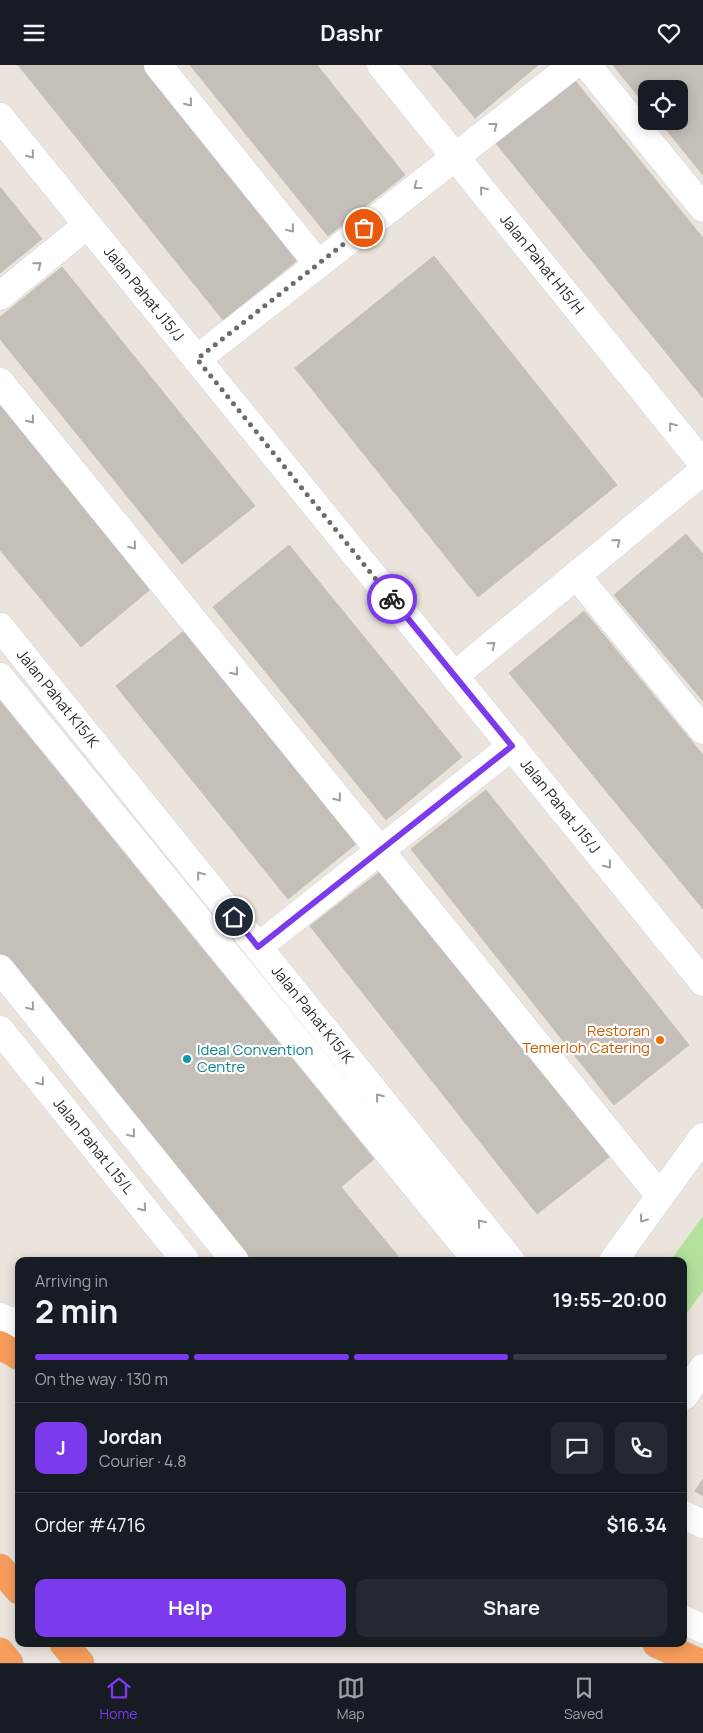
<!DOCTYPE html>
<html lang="en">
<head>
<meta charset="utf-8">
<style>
  body { margin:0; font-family:Manrope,sans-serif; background:#242831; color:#f1f3f6; height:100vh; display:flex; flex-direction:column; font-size:19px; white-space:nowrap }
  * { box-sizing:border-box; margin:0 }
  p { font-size:16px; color:#9ea1a6 }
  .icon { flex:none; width:28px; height:28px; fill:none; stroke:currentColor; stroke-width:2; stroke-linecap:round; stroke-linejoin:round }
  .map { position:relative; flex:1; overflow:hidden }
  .details { position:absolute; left:15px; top:1192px; width:672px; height:390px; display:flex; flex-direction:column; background:#171b24; border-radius:10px; box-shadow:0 2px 12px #0003 }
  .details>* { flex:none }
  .controls { position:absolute; left:638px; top:15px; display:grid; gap:10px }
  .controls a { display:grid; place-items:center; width:50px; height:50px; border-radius:10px; background:#171b24; box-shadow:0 2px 12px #0003; font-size:25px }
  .pin { position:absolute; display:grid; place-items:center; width:42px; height:42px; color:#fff; margin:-21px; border:2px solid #fff; border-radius:50%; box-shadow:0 1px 5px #0007 }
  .courier { position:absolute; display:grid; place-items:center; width:50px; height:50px; margin:-25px; border:4px solid #7c3aed; border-radius:50%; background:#fff; color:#222; box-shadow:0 1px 6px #0007 }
  .headline em { font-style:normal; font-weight:700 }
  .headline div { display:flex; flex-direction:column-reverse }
  .headline { display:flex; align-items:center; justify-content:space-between; height:85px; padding:0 20px }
  h1 { font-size:32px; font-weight:700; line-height:38px }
  .bar { display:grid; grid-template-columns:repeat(4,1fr); gap:8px 5px; align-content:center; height:60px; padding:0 20px }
  .bar i { height:6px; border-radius:4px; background:#363941 }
  .bar .active { background:#7c3aed }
  .bar p { grid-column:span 4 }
  .line { display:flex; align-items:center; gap:12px; padding:0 20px; border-top:1px solid #363941 }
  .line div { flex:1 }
  .round { display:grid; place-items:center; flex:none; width:52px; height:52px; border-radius:10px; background:#242831 }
  .cta { display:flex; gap:10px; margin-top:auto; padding:10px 20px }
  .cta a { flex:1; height:58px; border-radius:10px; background:#7c3aed; color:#fff; font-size:20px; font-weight:700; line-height:58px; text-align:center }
  .cta a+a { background:#242831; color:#f1f3f6 }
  header { display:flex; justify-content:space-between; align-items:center; height:65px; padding:0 20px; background:#171b24; font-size:22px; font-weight:700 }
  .menu { display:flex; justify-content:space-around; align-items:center; height:70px; border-top:1px solid #363941; background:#171b24; font-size:14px; color:#9ea1a6 }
  .menu a { display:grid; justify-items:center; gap:2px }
  .menu .active { color:#7c3aed }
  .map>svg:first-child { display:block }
  .green { fill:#b3e09b }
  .building { fill:#c4bfb8; stroke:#c6c0b6 }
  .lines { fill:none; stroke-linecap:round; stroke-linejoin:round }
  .minor-casing { stroke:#d1d5e2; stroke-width:29 }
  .highway-casing { stroke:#c3c3c3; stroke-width:29 }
  .minor { stroke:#fff; stroke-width:28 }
  .highway { stroke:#f79c5b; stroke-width:28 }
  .oneway { stroke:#9f9f9f }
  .done { stroke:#6e6b68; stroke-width:5; stroke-dasharray:0 9 }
  .route { stroke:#7c3aed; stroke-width:6 }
  .food-dot { fill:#e8710a; stroke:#fff; stroke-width:2 }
  .culture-dot { fill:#0f9aa8; stroke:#fff; stroke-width:2 }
  .labels { text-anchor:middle; stroke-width:4.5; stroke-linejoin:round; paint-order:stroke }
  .street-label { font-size:15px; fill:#2a2a2a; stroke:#fff }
  .food-label { font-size:15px; fill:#c56008; stroke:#fff; text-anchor:end }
  .culture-label { font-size:15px; fill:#0d838f; stroke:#fff; text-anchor:start }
</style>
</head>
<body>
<header><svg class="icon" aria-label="menu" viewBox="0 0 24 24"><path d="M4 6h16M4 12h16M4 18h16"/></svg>Dashr<svg class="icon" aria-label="heart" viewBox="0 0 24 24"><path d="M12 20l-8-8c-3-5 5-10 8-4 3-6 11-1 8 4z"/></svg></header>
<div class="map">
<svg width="703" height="1598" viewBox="0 0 703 1598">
  <rect width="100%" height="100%" fill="#ebe4dc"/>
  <path class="green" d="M703 1151V1226L684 1252V1196H670Z"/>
  <path class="building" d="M18 0H144L300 193 223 255Z
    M190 0H317L405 110 328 171Z
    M431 0H538L475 53Z
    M613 0H703V110L659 56H679V24H646V41Z
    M572 12 703 173V333L494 76Z
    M0 122 42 174 0 208Z
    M434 191 617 420 478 532 295 303Z
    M62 202 255 441 182 499 0 274V252Z
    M0 338 153 522 81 582 0 485Z
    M686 469 703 489V636L614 530Z
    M289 480 462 692 386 755 213 542Z
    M584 546 703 690V844L509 608Z
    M190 561 362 774 288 834 116 621Z
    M0 636 374 1094 341 1122 402 1196H246L0 893Z
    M486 725 689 980 614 1040 411 784Z
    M386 802 613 1089 537 1149 310 861Z
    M703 1414V1431L695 1426Z"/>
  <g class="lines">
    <defs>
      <g id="minor">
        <path d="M158 0 318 199"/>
        <path id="s1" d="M381 0 703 399"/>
        <path d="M587 0 703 143"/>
        <path id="s2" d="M0 52 703 917"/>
        <path d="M0 231 87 160"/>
        <path d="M197 294 573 0"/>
        <path d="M0 317 660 1131"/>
        <path d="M576 510 703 665"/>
        <path id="s3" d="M0 562 511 1196"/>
        <path d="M454 611 703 406"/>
        <path d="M0 612 477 1196"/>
        <path d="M258 882 512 681"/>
        <path d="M0 904 235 1196"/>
        <path id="s4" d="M0 965 186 1196"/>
        <path d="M613 1196 703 1072"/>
        <path d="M0 1252 19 1260"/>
        <path d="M684 1331 703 1303"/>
        <path d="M684 1450 703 1459"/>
        <path d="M684 1555 703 1564"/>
      </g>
      <path id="highway" d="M0 1280 19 1291
        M0 1503 19 1525
        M64 1579 80 1598
        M657 1579 700 1598
        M0 1587 9 1598"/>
    </defs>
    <use href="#minor" class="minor-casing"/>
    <use href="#highway" class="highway-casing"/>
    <use href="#minor" class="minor"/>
    <use href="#highway" class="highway"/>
  </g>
  <defs><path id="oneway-chevron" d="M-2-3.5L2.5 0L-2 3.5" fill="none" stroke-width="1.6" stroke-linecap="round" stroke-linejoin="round" transform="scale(1.25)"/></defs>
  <g class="oneway">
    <use href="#oneway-chevron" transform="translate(189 38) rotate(51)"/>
    <use href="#oneway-chevron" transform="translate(494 61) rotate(-38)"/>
    <use href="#oneway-chevron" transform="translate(31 90) rotate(51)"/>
    <use href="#oneway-chevron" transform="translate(417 121) rotate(142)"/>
    <use href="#oneway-chevron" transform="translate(483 125) rotate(-129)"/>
    <use href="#oneway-chevron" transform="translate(291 164) rotate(51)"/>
    <use href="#oneway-chevron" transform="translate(38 200) rotate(-39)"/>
    <use href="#oneway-chevron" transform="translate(31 355) rotate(51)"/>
    <use href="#oneway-chevron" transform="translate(672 361) rotate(-129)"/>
    <use href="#oneway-chevron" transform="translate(617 477) rotate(-40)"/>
    <use href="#oneway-chevron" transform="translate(133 481) rotate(51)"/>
    <use href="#oneway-chevron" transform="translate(492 580) rotate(-39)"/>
    <use href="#oneway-chevron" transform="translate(235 607) rotate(51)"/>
    <use href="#oneway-chevron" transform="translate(338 733) rotate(51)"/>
    <use href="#oneway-chevron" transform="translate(608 800) rotate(51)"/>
    <use href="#oneway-chevron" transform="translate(200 810) rotate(-129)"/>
    <use href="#oneway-chevron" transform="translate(31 942) rotate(51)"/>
    <use href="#oneway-chevron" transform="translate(41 1017) rotate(51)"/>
    <use href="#oneway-chevron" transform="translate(379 1032) rotate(-129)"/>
    <use href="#oneway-chevron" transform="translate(132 1069) rotate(51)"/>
    <use href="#oneway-chevron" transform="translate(143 1143) rotate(51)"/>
    <use href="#oneway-chevron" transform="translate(643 1154) rotate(126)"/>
    <use href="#oneway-chevron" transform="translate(481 1158) rotate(-129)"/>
  </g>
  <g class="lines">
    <path class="done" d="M364 163 197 294 392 534"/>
    <path class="route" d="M234 852 258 882 512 681 392 534"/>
  </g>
  <circle class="food-dot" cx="660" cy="975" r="5"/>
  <circle class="culture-dot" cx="187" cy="994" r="5"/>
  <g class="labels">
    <g class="street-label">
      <text dy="5" stroke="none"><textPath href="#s1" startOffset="256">Jalan Pahat H15/H</textPath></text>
      <text dy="5" stroke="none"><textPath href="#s2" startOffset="228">Jalan Pahat J15/J</textPath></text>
      <text dy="5" stroke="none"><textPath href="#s3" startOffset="92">Jalan Pahat K15/K</textPath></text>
      <text dy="5" stroke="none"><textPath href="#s2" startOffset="888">Jalan Pahat J15/J</textPath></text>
      <text dy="5" stroke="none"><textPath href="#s3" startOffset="498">Jalan Pahat K15/K</textPath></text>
      <text dy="5" stroke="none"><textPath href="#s4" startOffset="149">Jalan Pahat L15/L</textPath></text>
    </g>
    <g class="food-label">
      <text x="650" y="971">Restoran<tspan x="650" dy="17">Temerloh Catering</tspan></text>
    </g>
    <g class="culture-label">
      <text x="197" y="990">Ideal Convention<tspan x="197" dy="17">Centre</tspan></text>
    </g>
  </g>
</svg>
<div class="controls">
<a><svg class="icon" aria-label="locate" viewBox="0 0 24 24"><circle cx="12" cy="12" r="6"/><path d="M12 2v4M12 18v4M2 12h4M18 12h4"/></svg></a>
</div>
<div class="pin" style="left:364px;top:163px;background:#ea580c"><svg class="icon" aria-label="bag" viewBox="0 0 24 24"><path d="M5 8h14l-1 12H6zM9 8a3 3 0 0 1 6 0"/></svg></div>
<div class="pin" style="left:234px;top:852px;background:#1f2937"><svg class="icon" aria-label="home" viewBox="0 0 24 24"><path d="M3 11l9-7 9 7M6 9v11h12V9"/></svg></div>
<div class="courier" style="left:392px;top:534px"><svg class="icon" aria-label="bike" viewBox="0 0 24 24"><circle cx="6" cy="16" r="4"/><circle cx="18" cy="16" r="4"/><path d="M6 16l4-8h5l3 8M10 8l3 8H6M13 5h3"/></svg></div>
<section class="details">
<div class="headline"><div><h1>2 min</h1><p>Arriving in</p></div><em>19:55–20:00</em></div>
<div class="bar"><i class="active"></i><i class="active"></i><i class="active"></i><i></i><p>On the way · 130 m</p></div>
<div class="line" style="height:90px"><b class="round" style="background:#7c3aed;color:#fff">J</b><div><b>Jordan</b><p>Courier · 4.8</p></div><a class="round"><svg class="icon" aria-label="chat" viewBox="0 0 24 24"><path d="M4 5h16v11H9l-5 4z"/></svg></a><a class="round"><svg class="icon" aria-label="phone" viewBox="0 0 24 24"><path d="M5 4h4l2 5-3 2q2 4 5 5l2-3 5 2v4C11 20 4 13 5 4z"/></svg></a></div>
<div class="line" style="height:65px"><div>Order #4716</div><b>$16.34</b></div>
<div class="cta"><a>Help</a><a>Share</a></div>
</section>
</div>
<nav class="menu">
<a class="active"><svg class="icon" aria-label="home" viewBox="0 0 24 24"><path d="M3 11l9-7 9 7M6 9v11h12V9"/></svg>Home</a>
<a><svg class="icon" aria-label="map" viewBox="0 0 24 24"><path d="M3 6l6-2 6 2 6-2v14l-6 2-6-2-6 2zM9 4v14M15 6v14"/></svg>Map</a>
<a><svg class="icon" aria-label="saved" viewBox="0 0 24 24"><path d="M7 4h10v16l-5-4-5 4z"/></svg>Saved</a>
</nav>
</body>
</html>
